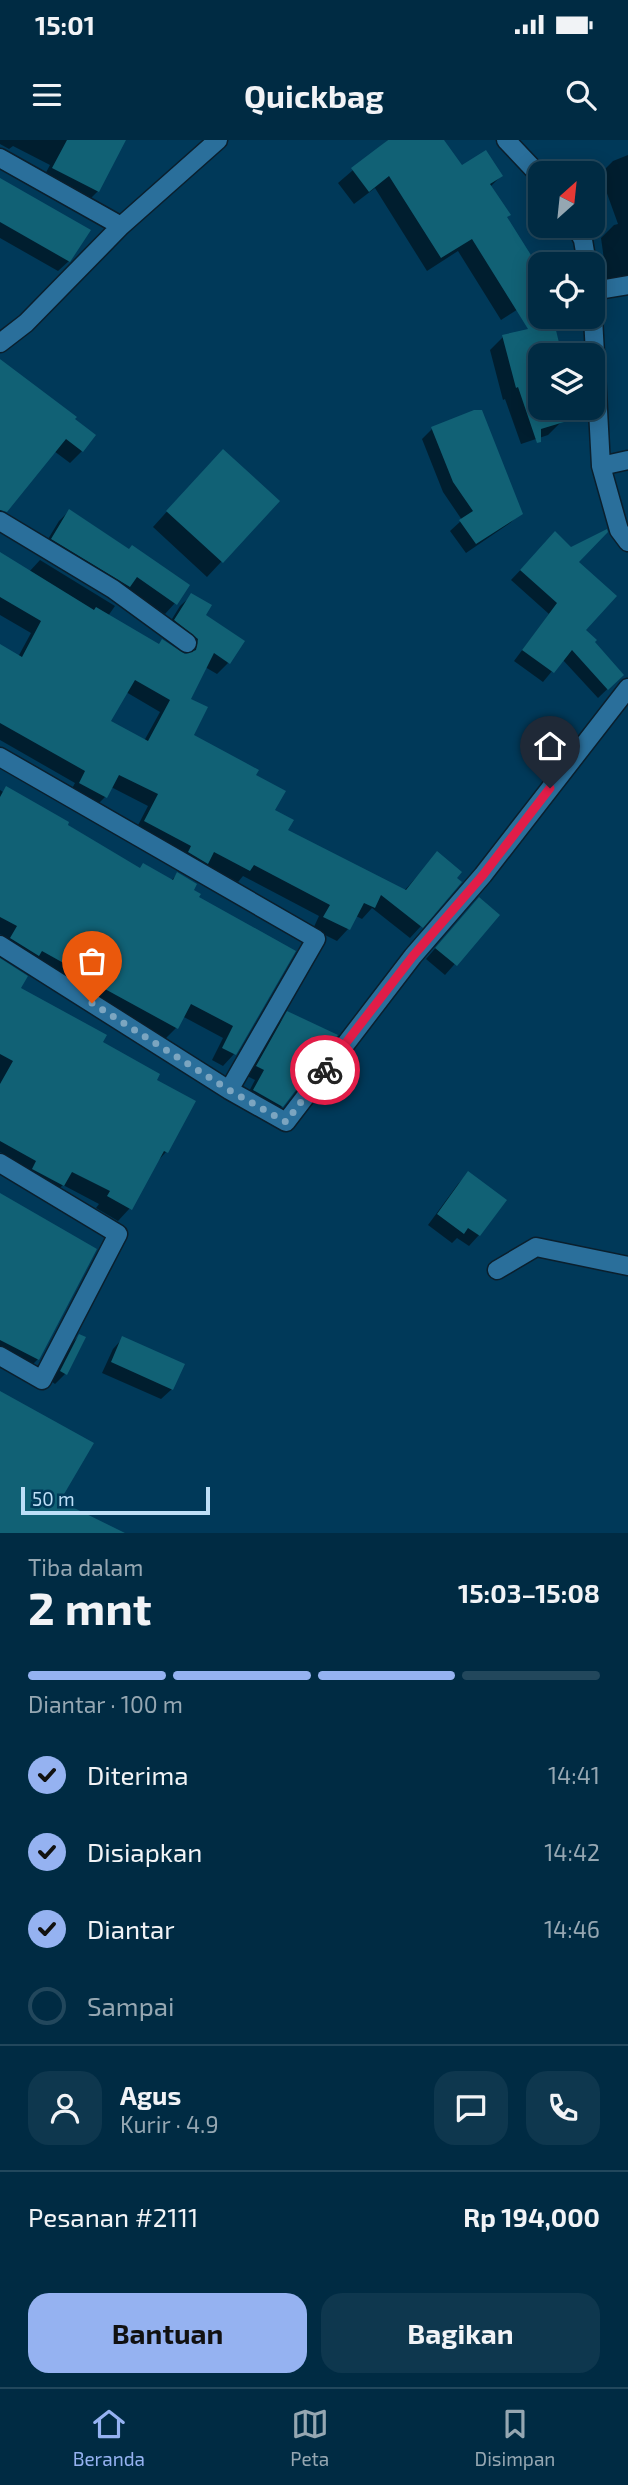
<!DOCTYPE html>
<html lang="id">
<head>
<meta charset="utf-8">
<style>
  body { margin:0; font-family:"Exo 2",sans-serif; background:#0e374e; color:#f1f3f6; height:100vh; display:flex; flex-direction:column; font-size:26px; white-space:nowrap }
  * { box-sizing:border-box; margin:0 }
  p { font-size:23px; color:#95a7b2 }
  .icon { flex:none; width:38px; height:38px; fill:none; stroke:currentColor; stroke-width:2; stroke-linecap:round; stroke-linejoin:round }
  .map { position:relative; height:1393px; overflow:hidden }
  .drawer { display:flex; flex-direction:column; background:#002b43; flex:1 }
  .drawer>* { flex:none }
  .needle { width:46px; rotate:27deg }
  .fabs { position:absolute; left:528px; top:21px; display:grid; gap:14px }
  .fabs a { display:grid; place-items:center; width:77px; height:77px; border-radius:14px; background:#002b43; box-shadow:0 4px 18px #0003,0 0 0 2px #22475c; font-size:35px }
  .scale { position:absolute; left:21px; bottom:18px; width:189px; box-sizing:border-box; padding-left:7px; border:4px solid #bedff7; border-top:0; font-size:19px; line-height:24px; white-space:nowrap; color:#bedff7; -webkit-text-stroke:5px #003959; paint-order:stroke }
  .pin { position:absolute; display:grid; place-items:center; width:60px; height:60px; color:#fff; margin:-72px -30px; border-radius:50% 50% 50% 0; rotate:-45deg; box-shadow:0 0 7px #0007 }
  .pin .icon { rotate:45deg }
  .courier { position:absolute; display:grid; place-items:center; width:70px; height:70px; margin:-35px; border:5px solid #e11d48; border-radius:50%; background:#fff; color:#222; box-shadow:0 2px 9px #0007 }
  .summary em { font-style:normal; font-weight:700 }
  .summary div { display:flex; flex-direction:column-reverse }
  .summary { display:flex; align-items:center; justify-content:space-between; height:119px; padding:0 28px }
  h1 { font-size:46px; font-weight:700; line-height:52px }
  .bar { display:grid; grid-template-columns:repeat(4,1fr); gap:10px 7px; align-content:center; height:84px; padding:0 28px }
  .bar i { height:9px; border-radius:5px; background:#22475c }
  .bar .current { background:#95b2f1 }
  .bar p { grid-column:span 4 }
  .line { display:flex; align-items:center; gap:18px; padding:0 28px; border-top:2px solid #22475c }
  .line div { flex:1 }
  .round { display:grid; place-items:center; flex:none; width:74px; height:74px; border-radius:21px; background:#0e374e }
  ol { padding:0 28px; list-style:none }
  li { display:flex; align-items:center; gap:21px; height:77px }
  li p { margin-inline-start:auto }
  li .icon { padding:7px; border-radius:50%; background:#95b2f1; color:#111; stroke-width:4 }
  li:last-child { color:#95a7b2 }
  li i { width:38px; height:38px; border:4px solid #22475c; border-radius:50% }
  .button { display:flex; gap:14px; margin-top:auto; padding:14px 28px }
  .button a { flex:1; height:80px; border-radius:21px; background:#95b2f1; color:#111; font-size:28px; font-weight:700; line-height:80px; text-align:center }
  .button a+a { background:#0e374e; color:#f1f3f6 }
  .status { display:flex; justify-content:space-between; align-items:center; height:49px; padding:0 35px; background:#002b43; direction:ltr }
  .status svg { height:19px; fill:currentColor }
  header { display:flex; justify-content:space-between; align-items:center; height:91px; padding:0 28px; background:#002b43; font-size:32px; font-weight:700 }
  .tab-bar { display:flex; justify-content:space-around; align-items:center; height:98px; border-top:2px solid #22475c; background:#002b43; font-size:19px; color:#95a7b2 }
  .tab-bar a { display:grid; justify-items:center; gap:4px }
  .tab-bar .current { color:#95b2f1 }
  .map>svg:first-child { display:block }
  .shadow { fill:#0007; fill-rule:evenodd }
  .building { fill:#116175; fill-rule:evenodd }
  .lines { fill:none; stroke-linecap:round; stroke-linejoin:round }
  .street-casing { stroke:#0a1f2d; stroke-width:21 }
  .street { stroke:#2a6f9b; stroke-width:18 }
  .done { stroke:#7ca5c0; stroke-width:7; stroke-dasharray:0 12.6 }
  .route { stroke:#e11d48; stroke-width:9 }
</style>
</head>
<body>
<div class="status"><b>15:01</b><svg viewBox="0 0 49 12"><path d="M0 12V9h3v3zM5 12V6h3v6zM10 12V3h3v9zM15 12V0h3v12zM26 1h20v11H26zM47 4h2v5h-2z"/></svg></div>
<header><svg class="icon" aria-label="menu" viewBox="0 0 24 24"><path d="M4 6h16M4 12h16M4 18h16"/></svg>Quickbag<svg class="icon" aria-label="search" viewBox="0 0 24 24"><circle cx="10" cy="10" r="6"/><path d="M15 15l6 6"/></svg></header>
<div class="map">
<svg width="628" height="1393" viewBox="0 0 628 1393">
  <rect width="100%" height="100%" fill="#003959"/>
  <path class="shadow" d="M0 0H124L98 51 86 63 42 40 50 25 13 6 9 9 0 4Z
    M388 0H442L462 27 501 36 490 47 505 78 534 159 501 180 458 111 427 131 375 48 354 64 338 43Z
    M628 15V139L607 141 601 98 614 85 618 84 600 34 613 21Z
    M0 40 69 121 58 131 0 98Z
    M553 184 561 215H541V268H556L561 282 548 295 521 304 505 259 503 260 490 210 503 197Z
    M0 221 82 311 70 323 54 311 0 375Z
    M432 289 521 373 510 383 466 413 450 391 462 380 443 352 422 299Z
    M208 326 278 361 207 437 153 387Z
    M69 371 128 411 175 463 165 474 127 448 118 456 42 409 59 381Z
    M546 403 577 422 583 490 622 535 598 558 562 519 543 542 514 521 549 474 511 440Z
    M0 414 29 432 40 420 115 466 108 476 158 506 180 514 187 515 186 509 164 492 180 466 192 455 228 523 217 534 205 527 189 560 191 595 254 635 286 691 404 751 437 714 421 786 410 798 372 768 362 779 356 776 348 789 337 801 313 789 319 776 243 736 238 742 205 724 195 734 134 693 148 666 111 647 105 657 94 668 69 654 75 643 0 600V506L18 517 31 493 0 475ZM126 552 160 572 144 601 108 581Z
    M6 648 139 729 171 741 177 734 197 757 294 811 234 914 223 926 212 920 223 898 182 876 176 888 165 899 0 810 7 798 0 794V650L3 652Z
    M469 769 498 775 445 835 426 819Z
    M0 821 18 849 154 940 166 1012 156 1023 130 1068 118 1081 96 1068 99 1064 63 1045 50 1057 0 1017 2 1013 0 1012Z
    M288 873 282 966 271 976 244 961 255 940 247 936 278 884Z
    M468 1034 504 1060 479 1095 469 1106 457 1098 452 1103 428 1085 458 1044Z
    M0 1056 38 1219 26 1231 0 1219Z
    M79 1196 65 1234 55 1244 51 1241 69 1206Z
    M123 1198 172 1249 161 1259 102 1233 113 1209Z"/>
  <path class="building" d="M67 0H126L99 52 52 28Z
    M388 0H444L462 25 486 10 503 36 490 44 511 75 507 77 541 131V185L554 182 562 215H541V268H586L587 275 541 289V302L537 303 518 247 516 248 502 195 528 189 472 99 441 118 389 36 369 52 351 28Z
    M0 38 91 90 70 122 0 82Z
    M0 219 77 277 75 279 96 295 83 312 66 299 7 372 0 370Z
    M474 270H482L523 374 476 404 459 380 473 371 453 342 431 287Z
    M223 309 280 361 223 423 166 371Z
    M69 369 129 409 132 405 190 445 177 465 137 437 130 447 51 399Z
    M607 389 608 392 579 422 617 456 586 490 597 500 595 502 624 535 608 550 572 510 554 533 522 510 557 463 520 430 555 391 571 407Z
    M0 412 94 470 96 467 159 504 162 499 185 514 196 510 198 499 174 480 191 453 212 465 206 475 245 501 230 524 214 513 191 559 208 567 194 595 259 630 256 635 286 651 275 670 294 680 288 690 406 750 437 711 462 732 457 738 462 742 423 788 381 755 375 768 364 763 350 790 323 777 330 765 254 725 250 731 214 712 208 724 188 712 191 706 144 681 158 654 119 635 107 658 79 643 85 631 0 583V504L22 517 41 481 0 457ZM135 540 170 560 148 601 111 581Z
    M6 646 69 682 68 685 140 728 143 723 173 740 177 732 197 744 194 750 201 754 199 757 296 811 236 915 222 908 233 886 191 864 178 889 83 837 85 835 42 811 39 816 10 798 17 786 0 777V657Z
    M479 757 500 775 457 826 435 808Z
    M0 818 28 836 21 848 107 895 103 902 160 934 157 940 196 961 168 1013 164 1011 132 1070 107 1056 110 1051 72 1032 64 1046 32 1029 36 1021 0 1001V944L13 921 0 914Z
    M287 871 338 895 283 967 253 950 264 930 256 926Z
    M468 1031 507 1060 480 1096 468 1088 464 1094 437 1074Z
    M0 1053 97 1109 39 1220 0 1200Z
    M79 1194 86 1197 67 1235 60 1231Z
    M122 1196 185 1224 173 1250 111 1222Z
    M0 1251 94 1303 60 1361 125 1393H0Z"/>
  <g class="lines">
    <defs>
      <path id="street" d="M506 0 541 37
        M0 18 121 86
        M576 86 583 100 587 124
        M593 151 628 145
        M593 177 601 326 619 390 628 402
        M0 203 26 183 121 86 218 0
        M601 326 628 320
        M0 381 113 449 187 503
        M0 617 316 799 229 950
        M0 805 229 950 286 982 413 816 483 735 628 548
        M0 1023 118 1094 42 1240 0 1216
        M497 1130 536 1107 628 1126"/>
    </defs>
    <use href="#street" class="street-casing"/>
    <use href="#street" class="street"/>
  </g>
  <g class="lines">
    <path class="done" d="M92 863 229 950 286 982 325 930"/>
    <path class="route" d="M325 930 413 816 483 735 550 648"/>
  </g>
</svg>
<div class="fabs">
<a><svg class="needle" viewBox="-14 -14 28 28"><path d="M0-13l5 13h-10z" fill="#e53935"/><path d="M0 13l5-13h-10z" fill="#95a7b2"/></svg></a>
<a><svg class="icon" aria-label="locate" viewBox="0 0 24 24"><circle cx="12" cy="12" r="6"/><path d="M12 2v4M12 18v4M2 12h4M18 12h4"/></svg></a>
<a><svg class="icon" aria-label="layers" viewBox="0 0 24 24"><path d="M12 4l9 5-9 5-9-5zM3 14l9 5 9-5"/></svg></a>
</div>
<div class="scale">50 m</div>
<div class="pin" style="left:92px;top:863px;background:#ea580c"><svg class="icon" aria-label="bag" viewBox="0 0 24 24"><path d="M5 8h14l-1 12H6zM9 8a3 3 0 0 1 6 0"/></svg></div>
<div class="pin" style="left:550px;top:648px;background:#1f2937"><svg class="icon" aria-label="home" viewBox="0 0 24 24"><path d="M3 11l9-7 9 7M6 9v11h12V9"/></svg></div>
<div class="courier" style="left:325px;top:930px"><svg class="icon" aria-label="bike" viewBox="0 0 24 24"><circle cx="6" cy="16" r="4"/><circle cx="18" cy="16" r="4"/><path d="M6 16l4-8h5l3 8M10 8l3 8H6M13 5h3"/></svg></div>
</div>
<section class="drawer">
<div class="summary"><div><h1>2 mnt</h1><p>Tiba dalam</p></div><em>15:03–15:08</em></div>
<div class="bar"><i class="current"></i><i class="current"></i><i class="current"></i><i></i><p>Diantar · 100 m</p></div>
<ol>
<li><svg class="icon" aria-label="check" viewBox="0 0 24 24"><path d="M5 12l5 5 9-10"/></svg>Diterima<p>14:41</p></li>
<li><svg class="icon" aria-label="check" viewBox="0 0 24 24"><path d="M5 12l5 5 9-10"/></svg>Disiapkan<p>14:42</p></li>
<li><svg class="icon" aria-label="check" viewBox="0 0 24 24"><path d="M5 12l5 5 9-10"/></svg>Diantar<p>14:46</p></li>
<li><i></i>Sampai</li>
</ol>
<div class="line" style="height:126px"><a class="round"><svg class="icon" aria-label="person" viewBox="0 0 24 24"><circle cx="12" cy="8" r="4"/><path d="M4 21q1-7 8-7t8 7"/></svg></a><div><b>Agus</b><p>Kurir · 4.9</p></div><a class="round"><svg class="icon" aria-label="chat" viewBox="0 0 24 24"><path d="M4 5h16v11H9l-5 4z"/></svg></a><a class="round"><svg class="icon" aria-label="phone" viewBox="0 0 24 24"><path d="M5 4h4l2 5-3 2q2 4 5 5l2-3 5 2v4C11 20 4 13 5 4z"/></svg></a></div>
<div class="line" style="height:91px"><div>Pesanan #2111</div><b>Rp 194,000</b></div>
<div class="button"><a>Bantuan</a><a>Bagikan</a></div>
</section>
<nav class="tab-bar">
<a class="current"><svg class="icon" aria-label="home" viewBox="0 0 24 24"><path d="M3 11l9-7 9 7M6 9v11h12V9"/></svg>Beranda</a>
<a><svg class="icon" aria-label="map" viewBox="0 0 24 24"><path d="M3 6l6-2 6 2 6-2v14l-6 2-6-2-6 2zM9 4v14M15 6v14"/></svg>Peta</a>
<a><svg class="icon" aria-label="saved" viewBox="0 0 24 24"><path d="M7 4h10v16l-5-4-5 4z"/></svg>Disimpan</a>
</nav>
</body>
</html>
